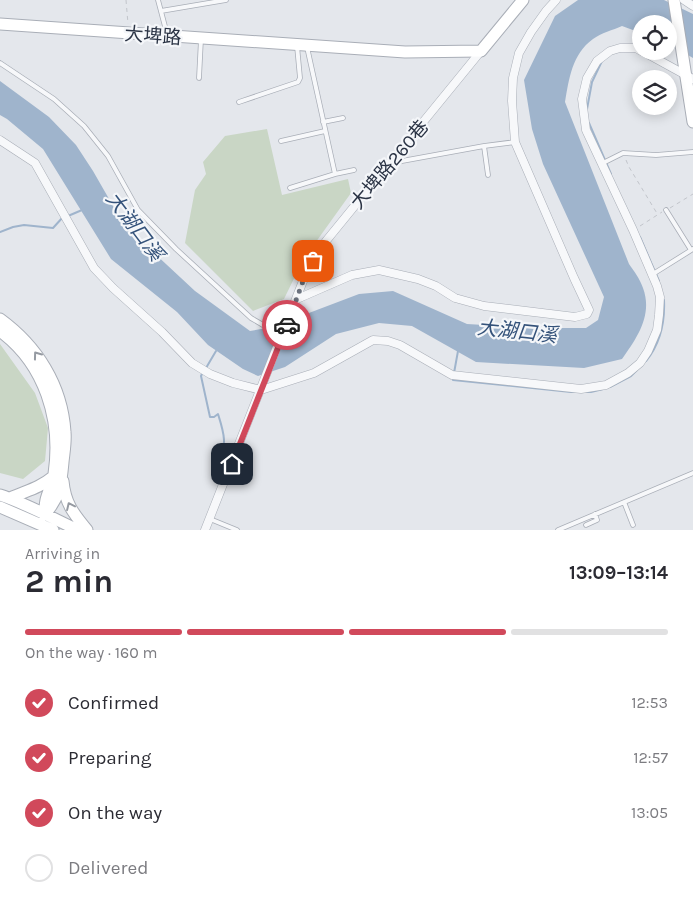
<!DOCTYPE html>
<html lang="en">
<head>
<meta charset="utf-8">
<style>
  body { margin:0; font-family:Karla,"Noto Sans TC",sans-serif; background:#f2f2f3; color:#2b2b33; height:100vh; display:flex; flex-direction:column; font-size:19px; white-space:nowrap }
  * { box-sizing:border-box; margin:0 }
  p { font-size:16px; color:#7c7c81 }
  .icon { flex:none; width:28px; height:28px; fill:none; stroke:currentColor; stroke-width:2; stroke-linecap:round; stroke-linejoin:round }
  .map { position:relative; height:530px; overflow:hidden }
  .drawer { display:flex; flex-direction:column; background:#fff; flex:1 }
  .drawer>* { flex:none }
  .tools { position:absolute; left:632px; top:15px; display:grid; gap:10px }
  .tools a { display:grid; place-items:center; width:45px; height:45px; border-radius:50%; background:#fff; box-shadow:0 2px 12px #0003; font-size:25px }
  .pin { position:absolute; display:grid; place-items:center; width:42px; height:42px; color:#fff; margin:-21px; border-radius:10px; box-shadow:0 2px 8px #0006 }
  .courier { position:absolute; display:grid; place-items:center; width:50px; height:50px; margin:-25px; border:4px solid #d1495b; border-radius:50%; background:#fff; color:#222; box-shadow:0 1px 6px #0007 }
  .summary em { font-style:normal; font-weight:700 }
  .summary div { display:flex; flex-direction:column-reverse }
  .summary { display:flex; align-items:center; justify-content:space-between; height:85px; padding:0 25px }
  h1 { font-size:32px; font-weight:700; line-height:38px }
  .bar { display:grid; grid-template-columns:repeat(4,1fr); gap:8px 5px; align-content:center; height:60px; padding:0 25px }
  .bar i { height:6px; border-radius:4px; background:#e1e1e2 }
  .bar .on { background:#d1495b }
  .bar p { grid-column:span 4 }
  ol { padding:0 25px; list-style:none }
  li { display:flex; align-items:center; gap:15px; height:55px }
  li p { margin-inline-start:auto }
  li .icon { padding:5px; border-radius:50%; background:#d1495b; color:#fff; stroke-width:4 }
  li:last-child { color:#7c7c81 }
  li i { width:28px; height:28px; border:2px solid #e1e1e2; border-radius:50% }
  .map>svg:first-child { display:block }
  .green { fill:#c9d6c5 }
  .water { fill:#9fb4cc }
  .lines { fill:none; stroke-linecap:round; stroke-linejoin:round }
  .stream { stroke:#9fb4cc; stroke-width:2 }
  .lane-casing { stroke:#a9aeb7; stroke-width:5.5 }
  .street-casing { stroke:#a9aeb7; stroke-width:9 }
  .secondary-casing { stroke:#a9aeb7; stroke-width:13 }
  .path { stroke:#c2c5cb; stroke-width:1; stroke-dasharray:4 4; stroke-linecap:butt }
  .lane { stroke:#f7f8fa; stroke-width:4 }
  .street { stroke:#f7f8fa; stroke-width:8 }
  .secondary { stroke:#fff; stroke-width:11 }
  .oneway { stroke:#959aa2 }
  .done { stroke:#6c737f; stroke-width:5; stroke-dasharray:0 9 }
  .route { stroke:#d1495b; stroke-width:6 }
  .labels { text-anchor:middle; stroke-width:4.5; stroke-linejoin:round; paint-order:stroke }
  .street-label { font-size:19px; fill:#2b3445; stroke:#f4f6f9 }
  .water-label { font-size:20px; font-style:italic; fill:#34527a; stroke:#f4f6f9 }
</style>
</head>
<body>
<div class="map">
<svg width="693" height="530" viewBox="0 0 693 530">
  <rect width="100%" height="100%" fill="#e4e7ec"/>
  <path class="green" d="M267 129 282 195 348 179 351 193 303 260 284 299 253 311 185 243 195 190 206 174 203 162 225 136Z
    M0 344 35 393 48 428 45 461 23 479 0 473Z"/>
  <path class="water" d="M578 0H664L693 14V58L669 44V24H641V33L622 26C613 30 601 33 593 39 572 54 569 79 565 102L629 264C634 271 640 279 643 288 653 315 637 338 622 359L584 368 476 362 412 326 379 323 336 334 285 367 258 376 243 369 208 345 177 312 111 259 43 149 7 119 0 115V81L49 117 76 145 93 171 124 225 195 291 250 331 272 327 359 294 393 291 467 324 536 328H586L598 320 604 297 543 164 532 129 524 80 555 16Z"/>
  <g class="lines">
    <path class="stream" d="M587 109 592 82 602 61
      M589 123 611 174
      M68 216 82 210
      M0 232 13 227 24 225 53 228 63 217
      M640 237 659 281
      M646 361C660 344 665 322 664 300
      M206 368 216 351
      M203 372 201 376 210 417H214L218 414C223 430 229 447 217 461
      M454 373 458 351
      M453 378V380L571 392H591L603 389
      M610 387 631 376 637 370"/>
    <defs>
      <path id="lane" d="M158 0 167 34
        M161 11 226 0
        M0 63 54 99 84 126 108 156 138 210 176 249 251 318 263 325 287 319
        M199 78 201 39
        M239 102 298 82 300 78 297 46
        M323 122 343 118
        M281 141 325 131
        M484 146 488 175
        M391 163 484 146 515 142
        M601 164 623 153 656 155 693 152
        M335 174 354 170
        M290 188 335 174 307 47
        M666 210 691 250
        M653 274 693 249
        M624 502 633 525
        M210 519 237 530
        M586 525 597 520 595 514
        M558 530 693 473"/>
      <path id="street" d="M684 0 693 6
        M642 51 693 79
        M0 140 35 163 94 268 113 288 162 332 192 363 210 374 233 383 261 390 314 373 373 340 388 341 400 345 452 375 581 389 606 385 628 373 640 363 648 351 657 330 659 315 660 297 657 286 633 230 586 130 582 99 587 78 597 61 610 51 620 48H636L641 51
        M297 299 352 275 379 270 418 279 436 286 455 298 484 306 575 317 587 314 589 310 574 278 515 142 512 101 513 78 519 53 531 32 546 11 556 0
        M205 530 303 281 326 241 481 51"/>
      <path id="secondary" d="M674 0 693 122
        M0 24 405 52 481 51 523 0
        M0 319C37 346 62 385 65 432 66 442 64 452 63 462 61 484 60 498 44 515
        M0 331C45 364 62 420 54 474 53 483 48 491 46 500 45 505 45 510 44 515
        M63 481C65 503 73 513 87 530
        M0 495C27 504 52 518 78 530
        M10 498C28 490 38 489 54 476
        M0 507 53 530"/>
    </defs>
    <use href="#lane" class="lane-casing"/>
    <use href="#street" class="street-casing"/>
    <use href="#secondary" class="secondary-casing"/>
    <path class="path" d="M126 0 128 24
      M626 160 629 167 658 215
      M670 208 693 194
      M640 226 662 212"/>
    <use href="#lane" class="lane"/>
    <use href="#street" class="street"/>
    <use href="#secondary" class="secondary"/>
  </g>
  <defs><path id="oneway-chevron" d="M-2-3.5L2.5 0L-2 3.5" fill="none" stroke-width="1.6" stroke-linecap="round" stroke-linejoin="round" transform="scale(1.25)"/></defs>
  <g class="oneway">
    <use href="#oneway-chevron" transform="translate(37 355) rotate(-126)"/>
    <use href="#oneway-chevron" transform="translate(70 506) rotate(-115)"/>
  </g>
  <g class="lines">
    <path class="done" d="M287 325 303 281 313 261"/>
    <path class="route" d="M232 464 287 325"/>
  </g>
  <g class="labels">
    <g class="street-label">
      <text transform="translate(153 35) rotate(4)" y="7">大埤路</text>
      <text transform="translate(389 164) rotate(-50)" y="7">大埤路260巷</text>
    </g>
    <g class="water-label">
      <text transform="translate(135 226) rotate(53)" y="7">大湖口溪</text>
      <text transform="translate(517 331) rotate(6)" y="7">大湖口溪</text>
    </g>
  </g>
</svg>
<div class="tools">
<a><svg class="icon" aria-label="locate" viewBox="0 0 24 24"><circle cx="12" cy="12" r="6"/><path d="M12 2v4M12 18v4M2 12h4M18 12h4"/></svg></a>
<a><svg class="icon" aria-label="layers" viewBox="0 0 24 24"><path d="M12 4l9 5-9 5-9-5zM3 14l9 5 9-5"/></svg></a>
</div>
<div class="pin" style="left:313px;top:261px;background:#ea580c"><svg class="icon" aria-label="bag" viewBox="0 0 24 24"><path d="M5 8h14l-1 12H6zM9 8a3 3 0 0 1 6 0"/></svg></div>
<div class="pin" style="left:232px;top:464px;background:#1f2937"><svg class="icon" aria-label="home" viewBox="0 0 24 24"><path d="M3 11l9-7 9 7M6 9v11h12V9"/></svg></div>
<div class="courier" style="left:287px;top:325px"><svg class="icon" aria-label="car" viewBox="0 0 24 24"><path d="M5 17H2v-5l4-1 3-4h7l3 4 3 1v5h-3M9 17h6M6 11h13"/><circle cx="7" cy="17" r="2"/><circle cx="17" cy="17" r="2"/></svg></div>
</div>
<section class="drawer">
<div class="summary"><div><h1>2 min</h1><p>Arriving in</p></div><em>13:09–13:14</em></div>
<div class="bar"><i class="on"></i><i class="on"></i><i class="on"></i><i></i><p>On the way · 160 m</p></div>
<ol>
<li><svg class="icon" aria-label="check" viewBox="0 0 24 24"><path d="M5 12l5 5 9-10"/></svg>Confirmed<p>12:53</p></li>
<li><svg class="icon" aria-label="check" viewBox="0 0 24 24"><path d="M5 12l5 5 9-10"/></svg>Preparing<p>12:57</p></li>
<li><svg class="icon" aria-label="check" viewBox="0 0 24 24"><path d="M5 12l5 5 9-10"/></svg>On the way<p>13:05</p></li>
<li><i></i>Delivered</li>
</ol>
</section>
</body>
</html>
